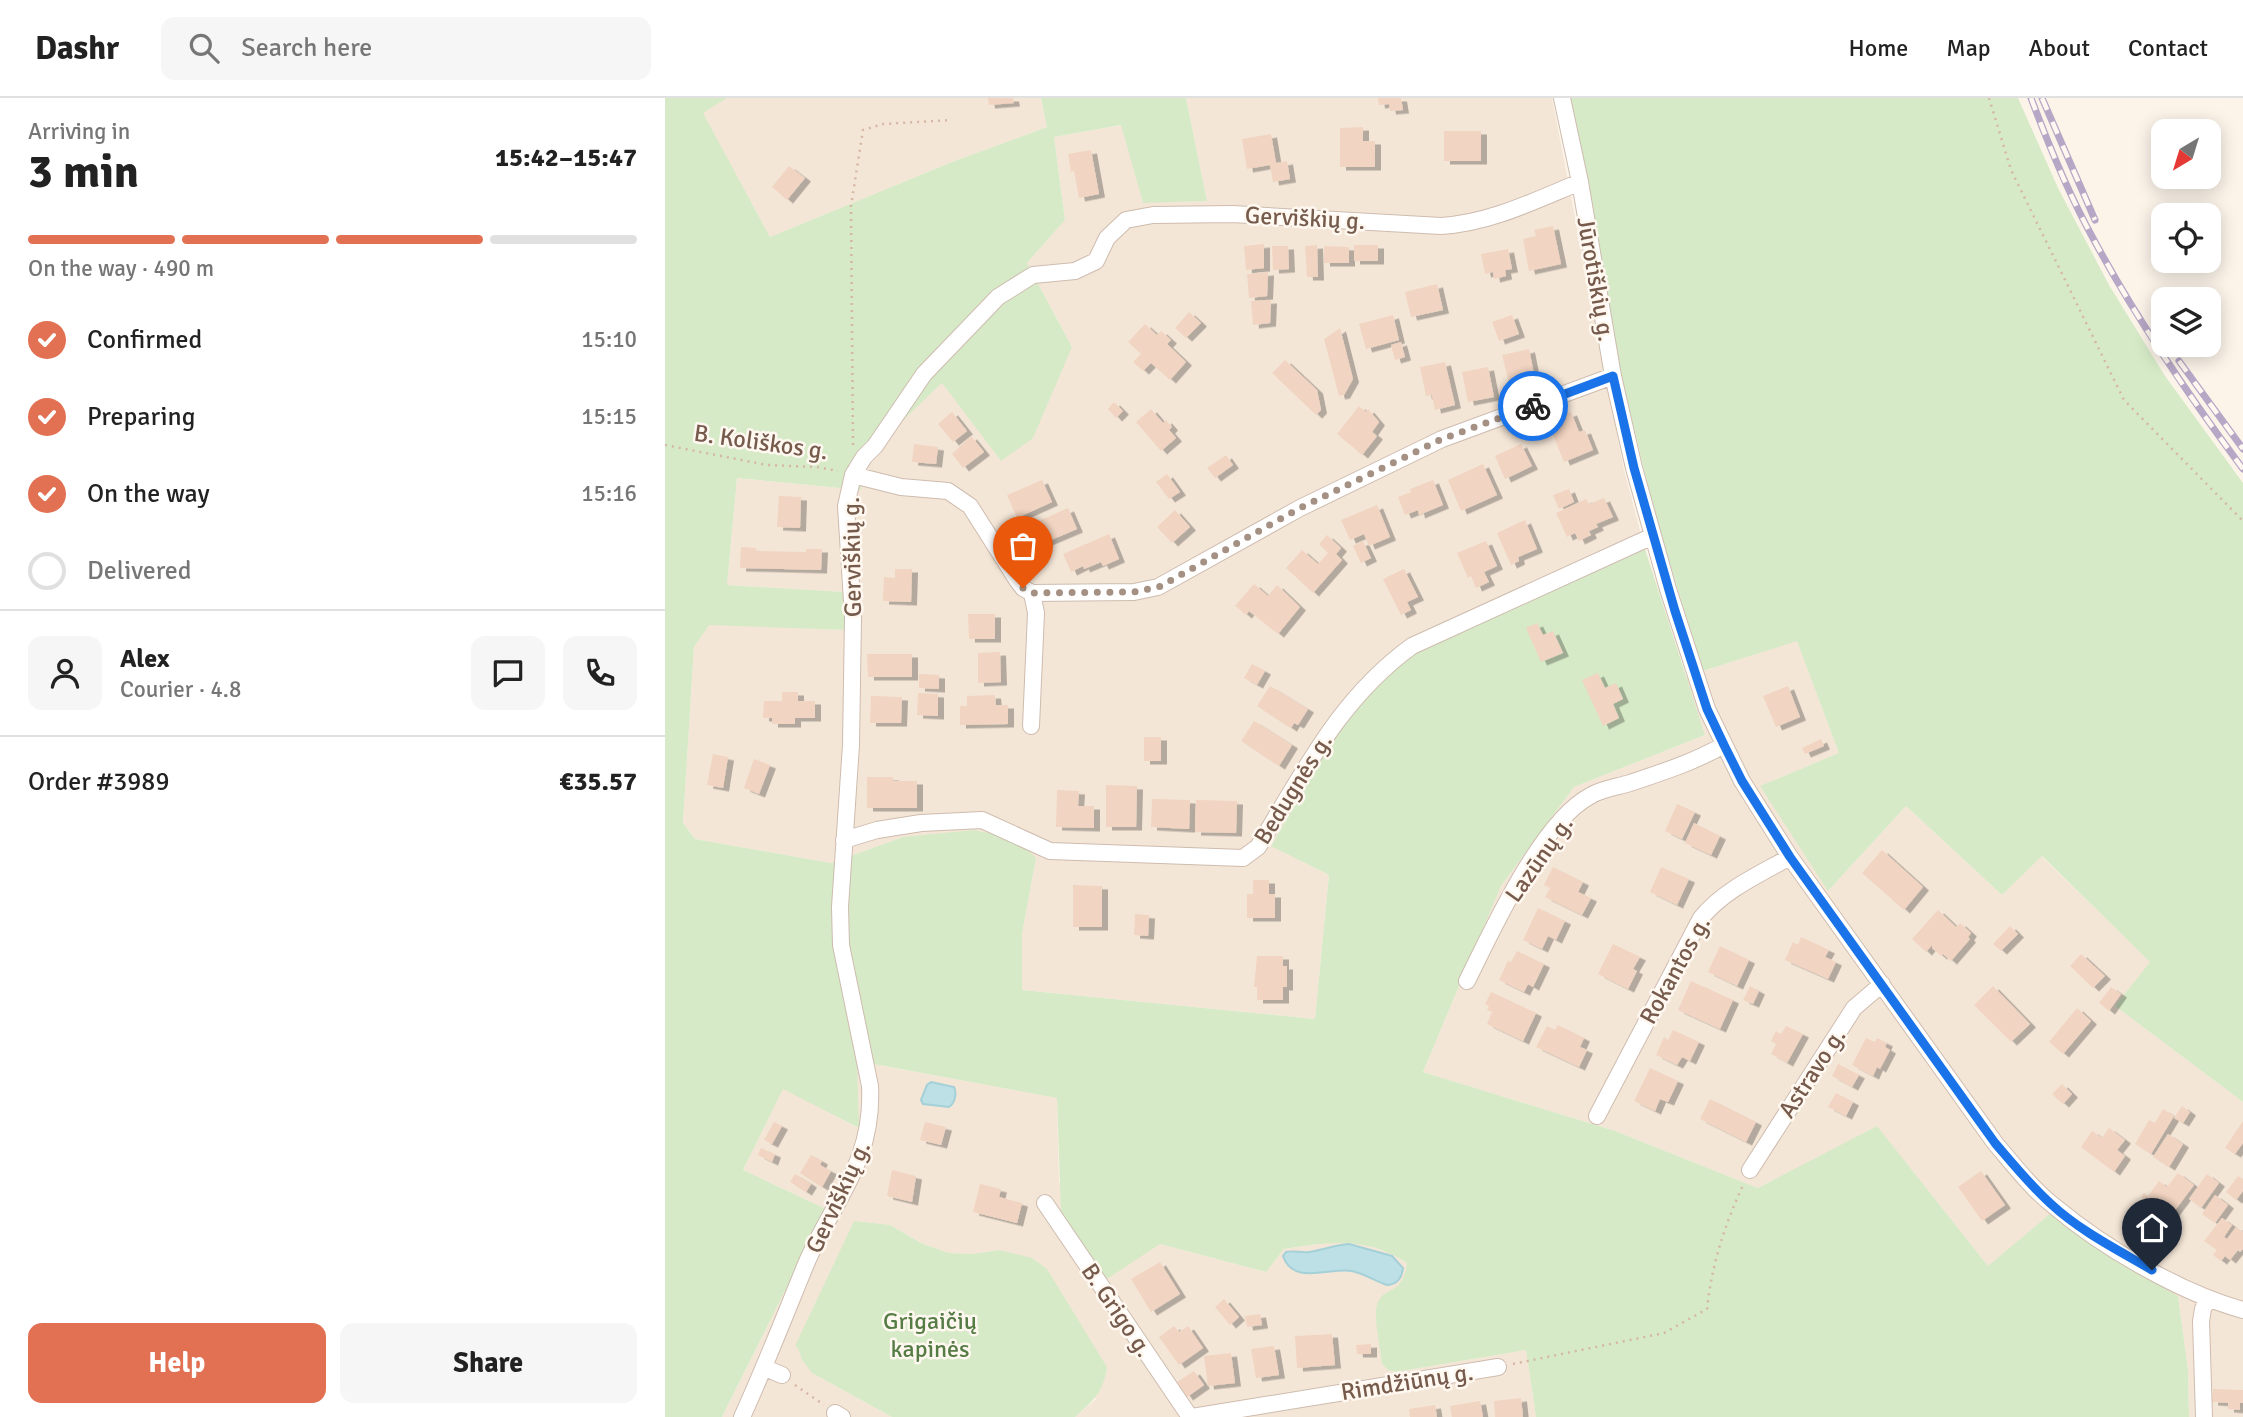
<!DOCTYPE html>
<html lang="en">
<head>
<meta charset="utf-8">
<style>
  body { margin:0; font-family:Signika,sans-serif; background:#f6f6f6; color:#222; height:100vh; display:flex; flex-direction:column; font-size:26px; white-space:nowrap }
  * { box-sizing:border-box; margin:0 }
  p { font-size:23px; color:#767676 }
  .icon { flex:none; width:38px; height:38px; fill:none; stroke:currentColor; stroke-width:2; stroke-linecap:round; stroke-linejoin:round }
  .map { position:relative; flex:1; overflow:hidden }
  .side { display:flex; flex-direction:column; background:#fff; width:665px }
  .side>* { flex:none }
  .needle { width:46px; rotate:218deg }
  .controls { position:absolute; left:1486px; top:21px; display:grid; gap:14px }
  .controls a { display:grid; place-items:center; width:70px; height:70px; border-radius:14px; background:#fff; box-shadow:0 4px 18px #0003; font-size:35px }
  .pin { position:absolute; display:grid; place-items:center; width:60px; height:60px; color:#fff; margin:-72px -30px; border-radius:50% 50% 50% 0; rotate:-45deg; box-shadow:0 0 7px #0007 }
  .pin .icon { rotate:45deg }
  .courier { position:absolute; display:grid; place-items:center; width:70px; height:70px; margin:-35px; border:5px solid #1a73e8; border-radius:50%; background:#fff; color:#222; box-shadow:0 2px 9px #0007 }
  .headline em { font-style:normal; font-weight:800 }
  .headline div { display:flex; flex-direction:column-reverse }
  .headline { display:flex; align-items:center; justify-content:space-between; height:119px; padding:0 28px }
  h1 { font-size:46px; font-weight:800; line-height:52px }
  .bar { display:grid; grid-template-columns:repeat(4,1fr); gap:10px 7px; align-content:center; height:84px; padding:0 28px }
  .bar i { height:9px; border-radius:5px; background:#e0e0e0 }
  .bar .selected { background:#e27052 }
  .bar p { grid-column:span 4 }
  .line { display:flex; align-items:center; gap:18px; padding:0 28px; border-top:2px solid #e0e0e0 }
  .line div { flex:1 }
  .round { display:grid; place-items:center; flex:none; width:74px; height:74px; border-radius:14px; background:#f6f6f6 }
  ol { padding:0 28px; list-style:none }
  li { display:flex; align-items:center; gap:21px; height:77px }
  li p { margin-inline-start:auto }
  li .icon { padding:7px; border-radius:50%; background:#e27052; color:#fff; stroke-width:4 }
  li:last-child { color:#767676 }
  li i { width:38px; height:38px; border:4px solid #e0e0e0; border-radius:50% }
  .button { display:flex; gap:14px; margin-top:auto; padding:14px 28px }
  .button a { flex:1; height:80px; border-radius:14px; background:#e27052; color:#fff; font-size:28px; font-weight:800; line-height:80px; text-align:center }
  .button a+a { background:#f6f6f6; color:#222 }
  header { display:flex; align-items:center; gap:42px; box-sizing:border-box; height:98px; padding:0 35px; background:#fff; border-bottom:2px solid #e0e0e0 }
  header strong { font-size:33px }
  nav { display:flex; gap:38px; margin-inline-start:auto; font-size:24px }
  .search { width:490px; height:63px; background:#f6f6f6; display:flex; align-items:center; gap:18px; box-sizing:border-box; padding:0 24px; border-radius:14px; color:#767676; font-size:26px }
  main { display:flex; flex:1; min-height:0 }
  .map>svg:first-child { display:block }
  .residential { fill:#f4e6d7 }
  .green { fill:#d6eac7 }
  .water { fill:#bde0e6; stroke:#a4d0d7; stroke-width:2 }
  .building { fill:#f1d4c1; filter:url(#shadow) }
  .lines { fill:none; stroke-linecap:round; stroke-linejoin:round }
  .minor-casing { stroke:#cebcaf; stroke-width:18 }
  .path { stroke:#d6b7a4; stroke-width:2.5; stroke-dasharray:2 5; stroke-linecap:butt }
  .minor { stroke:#fff; stroke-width:16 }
  .rail-casing { stroke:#b7a7c6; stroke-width:7 }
  .rail { stroke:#fff8f0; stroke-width:4.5; stroke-dasharray:13; stroke-linecap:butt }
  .done { stroke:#a59184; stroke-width:7; stroke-dasharray:0 12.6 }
  .route { stroke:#1a73e8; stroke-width:9 }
  .labels { text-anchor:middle; stroke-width:5; stroke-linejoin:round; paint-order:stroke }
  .street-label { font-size:24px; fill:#765b4d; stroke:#fff8f0 }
  .park-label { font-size:24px; fill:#557c45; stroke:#fff8f0 }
</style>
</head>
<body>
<header>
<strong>Dashr</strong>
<div class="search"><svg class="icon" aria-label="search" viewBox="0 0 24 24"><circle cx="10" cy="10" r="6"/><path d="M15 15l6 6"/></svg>Search here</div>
<nav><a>Home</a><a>Map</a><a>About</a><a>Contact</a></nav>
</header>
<main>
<section class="side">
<div class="headline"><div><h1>3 min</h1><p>Arriving in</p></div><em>15:42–15:47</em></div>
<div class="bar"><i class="selected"></i><i class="selected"></i><i class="selected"></i><i></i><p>On the way · 490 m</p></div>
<ol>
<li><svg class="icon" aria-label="check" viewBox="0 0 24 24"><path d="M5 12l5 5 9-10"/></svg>Confirmed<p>15:10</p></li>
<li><svg class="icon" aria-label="check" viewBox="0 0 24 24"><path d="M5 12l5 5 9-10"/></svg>Preparing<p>15:15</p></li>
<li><svg class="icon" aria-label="check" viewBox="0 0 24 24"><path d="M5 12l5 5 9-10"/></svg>On the way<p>15:16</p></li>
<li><i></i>Delivered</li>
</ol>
<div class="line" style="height:126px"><a class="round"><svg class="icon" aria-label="person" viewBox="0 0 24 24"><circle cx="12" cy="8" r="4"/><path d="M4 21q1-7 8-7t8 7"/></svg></a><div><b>Alex</b><p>Courier · 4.8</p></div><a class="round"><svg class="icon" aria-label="chat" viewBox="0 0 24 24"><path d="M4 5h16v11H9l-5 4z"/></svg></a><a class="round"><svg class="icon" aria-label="phone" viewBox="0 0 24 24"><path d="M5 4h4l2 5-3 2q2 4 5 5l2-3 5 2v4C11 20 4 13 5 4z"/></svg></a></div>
<div class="line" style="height:91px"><div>Order #3989</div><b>€35.57</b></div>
<div class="button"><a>Help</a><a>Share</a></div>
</section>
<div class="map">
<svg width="1578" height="1319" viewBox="0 0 1578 1319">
  <defs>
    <filter id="shadow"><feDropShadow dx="6" dy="3.5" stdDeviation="0" flood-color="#0004"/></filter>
  </defs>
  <rect width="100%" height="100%" fill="#fcf4e9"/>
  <path class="residential" d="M62 0H376L382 29 287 64 105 139 37 15Z
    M521 0H887L959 372 980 451 754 552 606 747 664 777 650 921 357 892V836L371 760 238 739 166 765 30 741 18 725 29 549 44 526 180 532 181 494 62 487 72 380 196 392 200 371 229 330 278 284 336 363 407 249 362 165 400 122 389 39 457 27 478 104 542 103Z
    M1132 542 1174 655 1096 688 1164 792 1241 708 1337 797 1376 758 1486 864 1450 908 1578 1004V1319H1524L1523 1272 1513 1198 1323 1168 1212 1029 1093 1090 950 1033 758 974 836 788 909 689 1040 637 1021 579Z
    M191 963 392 1000 394 1084 495 1146 601 1174 619 1151 667 1144H691L726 1155 742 1165 740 1180 731 1190 718 1198 731 1274 861 1252 871 1319H410L431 1301 334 1152 307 1156 284 1155 258 1146 225 1127 147 1275 227 1319H57L161 1111 78 1072 118 990 193 1030Z"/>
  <path class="green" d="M0 0H62L38 15 105 139 287 64 382 29 376 0H521L542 103 478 105 456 27 389 39 400 122 362 165 407 249 368 340 336 363 277 285 229 331 200 371 196 392 72 380 62 487 181 494 180 532 44 527 29 549 18 725 30 741 166 765 238 739 309 732 334 737 361 750 371 760 357 836V892L650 921 664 777 606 748 675 629 696 599 754 552 980 451 1040 637 909 689 836 788 758 974 950 1033 1093 1090 1212 1028 1323 1168 1385 1116 1445 1158 1513 1198 1523 1272 1524 1319H871L861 1252 731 1274 723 1272 717 1266C716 1253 707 1214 713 1204 722 1186 737 1199 742 1165 701 1138 665 1144 619 1151L601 1174 495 1146 442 1181 396 1117 392 1000 192 963 194 1030 118 991 78 1072 161 1111 57 1319H0Z
    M902 0H1353L1393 90 1444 187 1500 278 1578 385V1004L1450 908 1485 864 1377 758 1337 797 1241 708 1163 793 1095 688 1174 655 1132 543 1038 573 990 417 957 280Z
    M189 1123 225 1127 258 1146 284 1155 307 1156 334 1152 367 1160 382 1171 442 1269C438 1295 429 1302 410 1319H227L147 1275 137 1262 133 1250 130 1248Z"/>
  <path class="water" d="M266 984 289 989C292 996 290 1005 284 1009L258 1006 256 1002 262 987Z
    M684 1146 727 1158 738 1170C737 1180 733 1186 722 1187 710 1183 700 1176 687 1173 665 1169 628 1188 618 1158L621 1154C629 1152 636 1155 644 1154 658 1152 670 1147 684 1146Z"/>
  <path class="building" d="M323 0H348L349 5 324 7Z
    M713 0H736L738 12 725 13 724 6 714 7Z
    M698 29V43H710V69H675V30Z
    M779 33H816V63H779Z
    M606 36 611 65 622 63 625 81 608 84 605 67 582 71 577 41Z
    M426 52 434 96 414 100 409 73 406 74 403 56Z
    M124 68 140 80 122 102 107 89Z
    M888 128 896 166 864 173 858 141 871 138 869 132Z
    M599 146V170L581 172 579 148Z
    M652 147 653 179H642L640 148Z
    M689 147H713V163H689Z
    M607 148H623L624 171 608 172Z
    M659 148 684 149V165H659Z
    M843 151 847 171 840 172 841 178 829 181 828 174 820 176 816 156Z
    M603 174 602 198 584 200 582 176Z
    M772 186 778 212 746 219 740 194Z
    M606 202 605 225 588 227 586 203Z
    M524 214 536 225 521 240 510 230Z
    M728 217 734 242 701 251 694 226Z
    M847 217 854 236 834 243 827 224Z
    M480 226 492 237 496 233 506 242 502 246 521 264 505 282 486 265 478 273 468 264 476 256 463 244Z
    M675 230 688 281 679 297 674 298 659 241Z
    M736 244 740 259 730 262 726 247Z
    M864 251 870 281 853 284 854 287 845 289 837 257Z
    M620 262 652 292 656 312 651 317 607 275Z
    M780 264 790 307 770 312 767 297 761 298 755 269Z
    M823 269 829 299 803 304 797 274Z
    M449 304 458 313 451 320 443 311Z
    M694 308 701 314 703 311 714 324 707 334 712 338 697 357 672 336Z
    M486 311 498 325 501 322 507 329 504 332 511 340 496 353 471 324Z
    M287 314 302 333 288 344 273 326Z
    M906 314 914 334 920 332 928 352 899 364 884 327 878 330 874 319 885 315 887 321Z
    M306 338 319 354 298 370 287 356Z
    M249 346 273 349 271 366 247 364Z
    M856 346 867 368 840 381 830 358Z
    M561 357 568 367 550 380 542 370Z
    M818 366 832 397 796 413 783 382Z
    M502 376 515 394 504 401 491 384Z
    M377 382 387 404 352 420 342 397Z
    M768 382 778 407 754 417 753 412 740 417 733 399 746 394 745 391Z
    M904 391 909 404 894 411 888 397Z
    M114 398 136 399 135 430 112 429Z
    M939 400 948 419 931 426 933 429 924 433 926 437 914 443 910 435 902 439 891 415 921 401 924 406Z
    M712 407 725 439 704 448 699 436 685 442 676 422Z
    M403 410 412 431 372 448 363 428Z
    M510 412 525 429 507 445 492 429Z
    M860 422 872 451 853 459 854 463 846 467 832 435Z
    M444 436 454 461 438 468 436 464 419 471 418 468 406 474 398 456Z
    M662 437 676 450 671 456 677 462 648 495 621 470 637 452 653 466 663 455 654 446Z
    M698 443 706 460 696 465 688 448Z
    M821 443 832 468 819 474 824 484 811 490 806 478 803 480 792 455Z
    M76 449 91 450V453L141 454V451H157L156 472 75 470Z
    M230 471H247L246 504 218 503 219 479 230 480Z
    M739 471 753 499 742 504 746 512 736 517 718 481Z
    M589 486 603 498 612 487 635 509 613 536 584 513 581 517 570 508Z
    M303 516H330V541H304Z
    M872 525 878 537 888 533 898 555 876 564 861 530Z
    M335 554 336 584 313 585V555Z
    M202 556H247V579H203Z
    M587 566 600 573 592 587 579 580Z
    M933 575 940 590 951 585 958 601 948 606 954 620 938 628 917 582Z
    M254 576 274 577V591L254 590Z
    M605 588 643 611 633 627 629 625 626 630 592 608Z
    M1123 588 1135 619 1111 629 1098 598Z
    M117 594H133V603H150V620H130V626H107V620H98L99 603H117Z
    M253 595 273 596V618L252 617Z
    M330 597 331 607H343V626L295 627V608H302V598Z
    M206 598 237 599 236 625H205Z
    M589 623 627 647 614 668 576 643Z
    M479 639H496V663H479Z
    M1156 641 1159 648 1140 656 1137 650Z
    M48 656 63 659 58 690 42 687Z
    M89 661 105 667 94 696 79 690Z
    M202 679H228V683H252V710H202Z
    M441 687 472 688 471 729H441Z
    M392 692 414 693 413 708H429V730L391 729Z
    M487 701 525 702 524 731 486 729Z
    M531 702 572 703 571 735 530 734Z
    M1012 706 1030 714 1017 741 1000 733Z
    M1029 725 1055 738 1046 757 1020 745Z
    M1217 752 1258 789 1239 812 1197 775Z
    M888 769 918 784 913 794 926 800 917 817 880 799 885 790 879 787Z
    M996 769 1024 781 1012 807 985 794Z
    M588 782H604V796H610V820H582V796H588Z
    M408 787 437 788V829H408Z
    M873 810 900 823 891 842 883 838 877 851 858 842Z
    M1273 812 1291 829 1295 825 1306 835 1303 839 1305 841 1286 863 1278 856 1276 858 1267 850V847L1261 854 1247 841Z
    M470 816 484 817 483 838 469 837Z
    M1345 828 1353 836 1336 853 1328 846Z
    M1136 839 1164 852 1160 859 1171 864 1163 881 1120 862 1128 844 1133 847Z
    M948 846 975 859 968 871 972 873 963 891 933 876Z
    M1055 848 1084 862 1072 888 1043 874Z
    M852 853 879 866 868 889 863 886 859 894 834 882 843 863 846 864Z
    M1416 856 1440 878 1428 890 1405 868Z
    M592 858H618V868H622V889H618V902H592V889H589Z
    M1026 883 1068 902 1055 931 1013 912Z
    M1085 888 1094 893 1088 906 1078 902Z
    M1328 888 1365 926 1346 944 1309 907Z
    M1446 889 1456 896 1444 913 1434 905Z
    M826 894 871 915 858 943 822 926 827 914 822 912 824 908 820 906Z
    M1412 910 1426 923 1398 956 1384 944Z
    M893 927 919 940 915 949 922 952 914 969 871 949 882 928 890 932Z
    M1121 928 1138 936 1122 965 1106 956 1111 946 1106 943 1111 933 1116 936Z
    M1008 932 1034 944 1025 963 1017 959 1012 967 991 957 999 939 1003 942Z
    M1201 940 1210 944 1212 940 1222 945 1220 949 1225 952 1215 971 1212 969 1208 978 1187 967Z
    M1173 966 1194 977 1187 989 1167 978Z
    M985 970 1013 983 1003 1004 995 1001 990 1013 969 1003Z
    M1397 986 1407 996 1398 1006 1387 996Z
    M1171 995 1188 1004 1181 1018 1163 1009Z
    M1045 1001 1091 1024 1081 1044 1035 1021Z
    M1517 1008 1525 1014 1518 1025 1509 1020Z
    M1498 1011 1509 1018 1486 1056 1470 1046 1484 1022 1490 1025Z
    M1578 1023V1045L1570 1056 1560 1050Z
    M109 1024 117 1028 107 1046 99 1042Z
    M260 1024 281 1029 276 1047 255 1042Z
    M1444 1030 1460 1042 1452 1052 1460 1058 1449 1074 1416 1049 1427 1033 1437 1040Z
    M1503 1036 1518 1046 1504 1069 1488 1059Z
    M96 1050 110 1056 107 1064 93 1057Z
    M146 1057 157 1063 155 1067 166 1073 157 1089 135 1075Z
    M227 1072 251 1078 247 1104 222 1098Z
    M1316 1073 1340 1107 1317 1123 1293 1089Z
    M1513 1075 1529 1087 1505 1119 1493 1110 1488 1116 1477 1108 1481 1103 1476 1099 1479 1095 1483 1098 1494 1083 1502 1089Z
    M130 1076 146 1086 141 1094 125 1084Z
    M1542 1076 1554 1085 1536 1110 1524 1101Z
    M1573 1078 1578 1081V1093L1571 1102 1561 1094Z
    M315 1086 336 1091 334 1099 357 1105 352 1125 308 1114Z
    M1550 1097 1563 1107 1550 1125 1537 1116Z
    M1557 1120 1567 1127 1559 1139 1562 1141 1571 1129 1578 1134V1151L1575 1154 1573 1152 1565 1162 1560 1158 1556 1163 1548 1157 1552 1152 1539 1143Z
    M495 1164 515 1196 486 1214 466 1181Z
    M559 1201 574 1219 565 1227 550 1209Z
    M595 1216 597 1227 582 1229 580 1218Z
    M509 1228 514 1234 523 1228 538 1250 514 1267 494 1239Z
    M667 1236 670 1267 632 1270 630 1238Z
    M706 1246V1256H692L691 1247Z
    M609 1248 614 1277 591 1280 586 1251Z
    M566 1255 570 1285 543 1288 539 1258Z
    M529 1273 539 1287 522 1299 512 1284Z
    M1548 1291 1578 1292V1305H1575V1312L1563 1311V1305L1547 1304Z
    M856 1300 858 1319H830L829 1303Z
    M815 1303 818 1319H787L785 1308Z
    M770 1307 772 1319H745L744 1311Z"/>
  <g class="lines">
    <defs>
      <path id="minor" d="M897 0 915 84 948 278 969 370 1003 491 1042 611 1077 683 1125 759 1330 1045C1348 1066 1366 1090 1389 1108 1439 1150 1516 1195 1578 1212
        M188 377 236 389 283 393 305 408 352 482 358 490 367 495 371 515 366 628
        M367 495 469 494 493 489 635 410 777 341 948 278
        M179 742 212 732 256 725 317 722 385 753 578 760 593 749C639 674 674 601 747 548L988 438
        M802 883C827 833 876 724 925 698 936 691 952 689 965 685 998 674 1029 664 1059 647
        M932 1018 1036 820C1059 792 1093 777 1125 759
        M1085 1072 1189 910 1217 886
        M380 1105 525 1319
        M100 1270 117 1277
        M170 1315 177 1319
        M77 1319C100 1269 120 1217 141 1166 169 1101 209 1064 205 988L176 847 175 809 186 647 188 519 181 408 188 377 199 359 210 348 259 276 333 199 368 177 410 173 431 163 442 140 461 122 488 117 567 116 776 128C825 125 869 103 915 84
        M527 1319 833 1269
        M1539 1319 1536 1223 1538 1211 1543 1201"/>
    </defs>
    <use href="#minor" class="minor-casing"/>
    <path class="path" d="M1324 0 1346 72 1459 302 1578 423
      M0 347 102 367 152 369 173 373
      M188 347 186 108 198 32 218 26 287 22
      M848 1266 999 1235 1042 1211C1047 1165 1060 1126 1079 1085
      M130 1287 159 1307"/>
    <use href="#minor" class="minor"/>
    <defs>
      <path id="rail" d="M1366 0C1384 48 1404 97 1429 142 1472 222 1524 298 1578 371
        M1377 0 1430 122
        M1514 263 1578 351"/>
    </defs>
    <use href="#rail" class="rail-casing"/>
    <use href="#rail" class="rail"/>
  </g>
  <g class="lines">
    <path class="done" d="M358 490 367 495 469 494 494 489 635 410 777 341 868 308"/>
    <path class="route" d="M868 308 948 278 969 370 1010 513 1042 611 1059 647 1077 683 1125 759 1330 1045C1348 1066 1365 1087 1386 1106 1415 1133 1453 1152 1487 1172"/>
  </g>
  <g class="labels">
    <g class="street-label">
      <text transform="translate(640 120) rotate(3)" y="8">Gerviškių g.</text>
      <text transform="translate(931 181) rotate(80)" y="8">Jūrotiškių g.</text>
      <text transform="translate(96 344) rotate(8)" y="8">B. Koliškos g.</text>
      <text transform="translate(187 459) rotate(-91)" y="8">Gerviškių g.</text>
      <text transform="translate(628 691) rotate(-58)" y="8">Bedugnės g.</text>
      <text transform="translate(874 761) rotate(-55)" y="8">Lazūnų g.</text>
      <text transform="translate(1010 872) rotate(-61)" y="8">Rokantos g.</text>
      <text transform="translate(1147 975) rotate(-57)" y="8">Astravo g.</text>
      <text transform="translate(173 1099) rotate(-65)" y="8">Gerviškių g.</text>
      <text transform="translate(452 1212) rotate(56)" y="8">B. Grigo g.</text>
      <text transform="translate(742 1284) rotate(-9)" y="8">Rimdžiūnų g.</text>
    </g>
    <g class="park-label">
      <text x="265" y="1231">Grigaičių<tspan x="265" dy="28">kapinės</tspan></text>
    </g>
  </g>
</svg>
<div class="controls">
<a><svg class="needle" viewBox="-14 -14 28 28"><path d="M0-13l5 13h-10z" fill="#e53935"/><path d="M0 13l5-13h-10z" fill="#767676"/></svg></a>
<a><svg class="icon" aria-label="locate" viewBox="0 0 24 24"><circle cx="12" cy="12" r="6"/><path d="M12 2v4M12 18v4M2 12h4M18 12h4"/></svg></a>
<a><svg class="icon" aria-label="layers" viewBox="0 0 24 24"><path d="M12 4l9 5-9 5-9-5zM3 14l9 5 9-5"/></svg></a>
</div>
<div class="pin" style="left:358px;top:490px;background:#ea580c"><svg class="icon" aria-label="bag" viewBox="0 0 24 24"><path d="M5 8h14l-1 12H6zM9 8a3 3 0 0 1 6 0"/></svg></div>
<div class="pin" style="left:1487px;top:1172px;background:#1f2937"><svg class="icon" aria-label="home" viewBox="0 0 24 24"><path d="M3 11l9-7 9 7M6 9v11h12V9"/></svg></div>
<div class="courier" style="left:868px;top:308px"><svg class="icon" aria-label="bike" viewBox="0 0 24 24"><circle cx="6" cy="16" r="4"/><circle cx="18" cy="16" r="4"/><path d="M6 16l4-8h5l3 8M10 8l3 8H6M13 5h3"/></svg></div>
</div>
</main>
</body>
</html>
